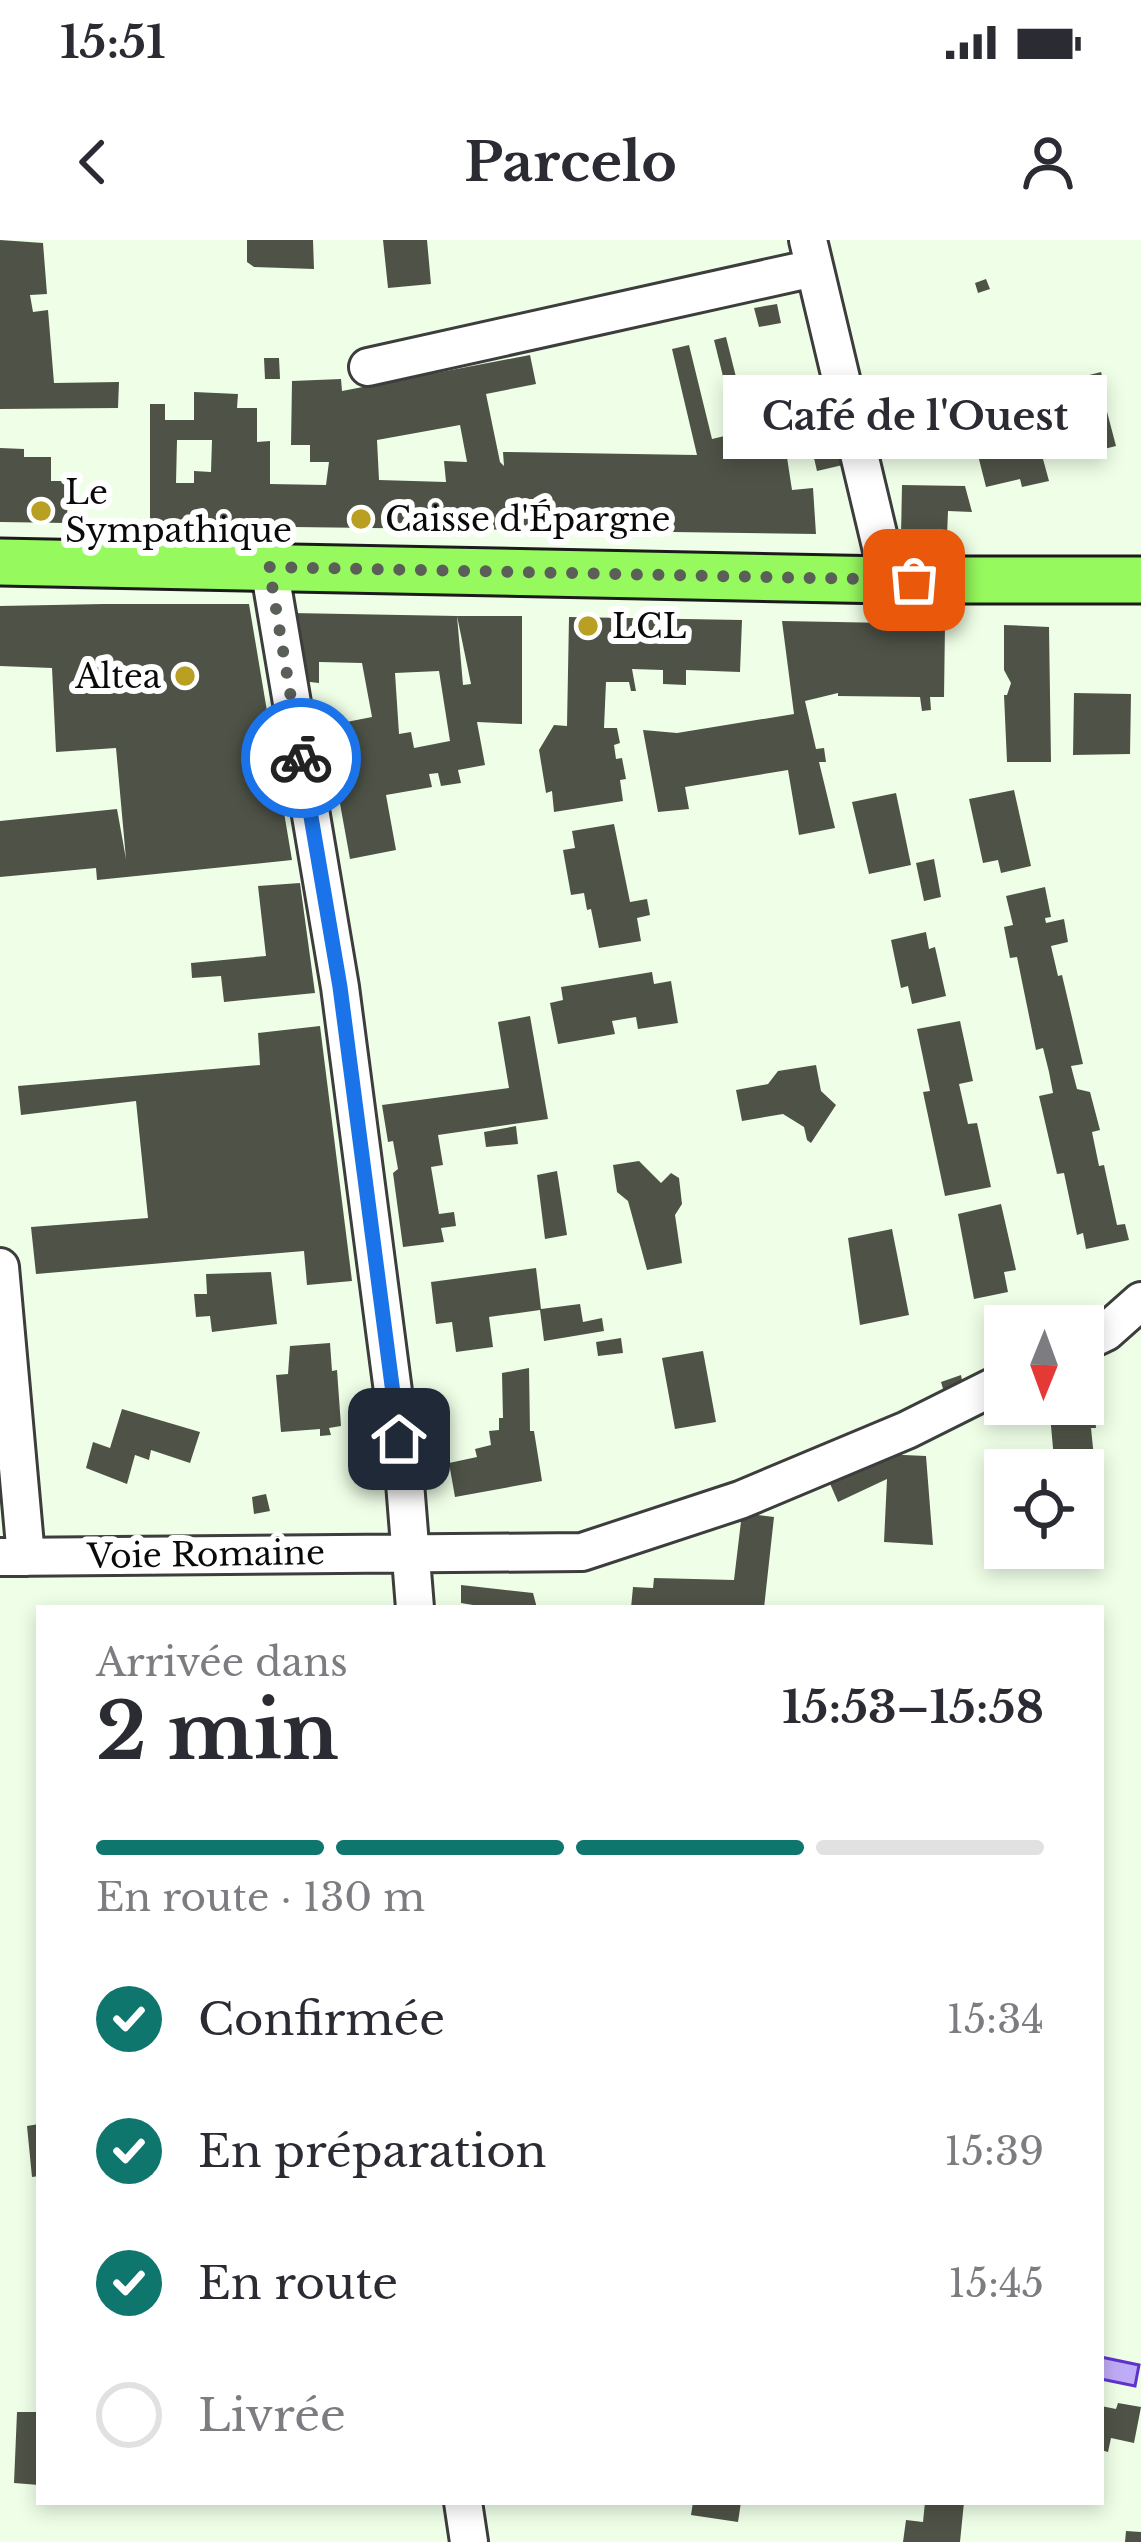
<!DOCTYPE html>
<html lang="fr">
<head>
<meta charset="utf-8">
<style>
  body { margin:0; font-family:"Libre Baskerville",serif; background:#f7f7f7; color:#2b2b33; height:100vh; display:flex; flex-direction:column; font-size:45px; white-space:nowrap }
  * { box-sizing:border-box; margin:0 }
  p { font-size:39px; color:#7c7c81 }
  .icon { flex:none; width:66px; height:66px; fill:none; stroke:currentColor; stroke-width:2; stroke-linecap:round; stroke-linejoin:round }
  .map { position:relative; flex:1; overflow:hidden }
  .panel { position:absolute; left:36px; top:1365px; width:1068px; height:900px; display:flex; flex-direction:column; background:#fff; border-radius:0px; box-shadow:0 6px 18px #0003 }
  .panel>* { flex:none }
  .needle { width:78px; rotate:181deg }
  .controls { position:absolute; left:984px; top:1065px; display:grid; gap:24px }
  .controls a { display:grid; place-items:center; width:120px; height:120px; border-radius:0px; background:#fff; box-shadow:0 6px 18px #0003; font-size:60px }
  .pin { position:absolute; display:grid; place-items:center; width:102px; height:102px; color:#fff; margin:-51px; border-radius:24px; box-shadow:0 6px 18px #0006 }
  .courier { position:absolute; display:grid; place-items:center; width:120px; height:120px; margin:-60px; border:9px solid #1a73e8; border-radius:50%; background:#fff; color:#222; box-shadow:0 3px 15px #0007 }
  .bubble { position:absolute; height:84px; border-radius:0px; background:#fff; box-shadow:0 6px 18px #0003; font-size:39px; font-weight:800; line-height:84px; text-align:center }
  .head em { font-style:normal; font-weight:800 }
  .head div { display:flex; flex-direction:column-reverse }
  .head { display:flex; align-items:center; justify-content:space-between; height:204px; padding:0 60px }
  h1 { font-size:78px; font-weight:800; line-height:90px }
  .bar { display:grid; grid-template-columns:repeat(4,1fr); gap:18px 12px; align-content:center; height:144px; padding:0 60px }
  .bar i { height:15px; border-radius:9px; background:#e1e1e2 }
  .bar .on { background:#0f766e }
  .bar p { grid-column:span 4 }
  ol { padding:0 60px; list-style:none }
  li { display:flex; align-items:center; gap:36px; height:132px }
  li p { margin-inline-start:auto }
  li .icon { padding:12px; border-radius:50%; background:#0f766e; color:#fff; stroke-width:4 }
  li:last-child { color:#7c7c81 }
  li i { width:66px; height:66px; border:6px solid #e1e1e2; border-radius:50% }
  .status { display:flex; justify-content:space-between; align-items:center; height:84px; padding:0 60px; background:#fff; direction:ltr }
  .status svg { height:33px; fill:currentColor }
  header { display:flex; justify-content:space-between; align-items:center; height:156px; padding:0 60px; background:#fff; font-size:54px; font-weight:800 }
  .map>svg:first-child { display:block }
  .water { fill:#bfacf6; stroke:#5e33cd; stroke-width:3 }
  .building { fill:#4f5347; fill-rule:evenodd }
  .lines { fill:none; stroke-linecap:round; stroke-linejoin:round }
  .minor-casing { stroke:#3d3d3d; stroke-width:42 }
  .major-casing { stroke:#1b1b1b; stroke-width:51 }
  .minor { stroke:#fff; stroke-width:36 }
  .major { stroke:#96f95d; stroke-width:45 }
  .done { stroke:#5a6057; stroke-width:12; stroke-dasharray:0 21.6 }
  .route { stroke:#1a73e8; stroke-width:15 }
  .poi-dot { fill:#b9a023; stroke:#fff; stroke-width:4.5 }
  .labels { text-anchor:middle; stroke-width:12; stroke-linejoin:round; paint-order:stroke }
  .poi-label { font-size:33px; fill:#0a0a0a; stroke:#fff; text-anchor:start }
  .street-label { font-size:33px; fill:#0a0a0a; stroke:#fff }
</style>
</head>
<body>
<div class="status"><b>15:51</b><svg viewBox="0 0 49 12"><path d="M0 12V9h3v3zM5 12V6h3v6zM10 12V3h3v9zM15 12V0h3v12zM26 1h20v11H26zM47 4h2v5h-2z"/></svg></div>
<header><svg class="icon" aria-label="back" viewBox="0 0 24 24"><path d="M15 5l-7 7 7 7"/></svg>Parcelo<svg class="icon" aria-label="person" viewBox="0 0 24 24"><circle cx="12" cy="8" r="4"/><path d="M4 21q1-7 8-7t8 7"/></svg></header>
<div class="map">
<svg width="1141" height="2302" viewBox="0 0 1141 2302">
  <rect width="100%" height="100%" fill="#efffe7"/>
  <path class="water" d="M1101 2117 1139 2125 1135 2146 1101 2139Z"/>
  <path class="building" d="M0 0 43 3 47 54 30 55 33 72 48 70 54 143 119 142 118 168 0 169Z
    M247 0H313L314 29 254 27 247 22Z
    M383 0H427L431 44 388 48Z
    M986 39 990 49 978 53 975 43Z
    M777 64 781 83 759 87 754 68Z
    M726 97 744 169 828 150 847 224 817 231 811 205 786 211 792 250 813 248 816 294 150 285V164H165V180H194V152L238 154 237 168H257V202L270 201V244L326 245 329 222H310V205H291L292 141 341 139 342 151 530 115 536 144 486 154 500 222 504 226 503 212 697 215 672 109 689 105 712 199 737 193 714 100ZM460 185 467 222 444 221 446 242 379 240 377 200ZM177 200H212L211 232 194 231V243H176Z
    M264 118H279L280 139H265Z
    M1101 132 1105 147 1101 149 1116 206 1064 219 1050 164 1066 159 1062 142Z
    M1011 147 1028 210 1040 208 1049 241 1022 247 1020 239 986 247 964 160Z
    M0 208 24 209V217H51V241H68L67 283 0 282Z
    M902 245 965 246 972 272 948 271 947 296H901Z
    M104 364H249L292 620 97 640 96 628 0 637V581L117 569 126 619 116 508 56 512 52 428 0 426V366Z
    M291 373 457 376 463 445 471 444 457 376H522V484L477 482 485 525 458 530 461 543 441 546 438 533 429 534 432 547 386 555 396 610 350 619 326 486 372 477 362 423 319 422V443L301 441ZM439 431 450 501 414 508 411 492 399 494 395 433Z
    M569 377 742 380 740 432 686 430V445L663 444V430L632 429 636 451H631L629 442H606L604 488H617L620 503 614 505 616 519 622 518 626 539 620 540 623 561 554 572 552 551 546 553 539 510 554 485 567 486Z
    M782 381 945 384 944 457H930L931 470 922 471 920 457 838 456V453L805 461 816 509 824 508 826 522H819L835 588 799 595 788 530 685 547 689 569 658 572 643 490 677 493 794 474Z
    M1004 385 1049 387 1051 522H1007L1004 455H1007L1011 443 1004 430Z
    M1074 453 1131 454 1130 514 1073 515Z
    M1014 550 1031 626 1001 633 998 620 983 623 969 559Z
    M896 553 911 625 869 634 852 562Z
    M614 584 630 662 647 659 650 675 637 678 641 701 599 708 591 669 587 670 584 653 571 655 563 610 575 608 572 591Z
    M934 619 941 657 924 661 916 623Z
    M300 643 315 753 224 762 221 736 192 738 191 723 266 716 258 646Z
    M1045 647 1051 677 1045 678 1046 683 1064 679 1068 702 1051 706 1058 736 1062 735 1083 824 1071 826 1077 849 1090 852 1100 890 1092 892 1099 926 1104 925 1117 985 1125 984 1129 1000 1086 1009 1083 993 1077 995 1064 933 1057 934 1039 856 1053 853 1049 832 1043 808 1036 810 1017 717 1010 718 1004 687 1013 685 1006 656Z
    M926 692 929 709 935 707 946 756 912 764 908 746 901 748 891 700Z
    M652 732 654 744 671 741 678 783 638 789 636 777 612 781 615 794 558 804 550 763 563 760 561 747Z
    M530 776 548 879 438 895 443 925 431 927 439 974 454 972 456 986 441 988 444 1002 403 1007 393 933 398 929 393 901 388 902 382 865 509 848 498 782Z
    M960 781 973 841 959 844 968 884 977 883 991 947 945 956 923 852 930 851 917 789Z
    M320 786 352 1041 307 1045 304 1011 36 1034 31 987 148 978 136 861 21 875 18 846 260 825 258 793Z
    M816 825 821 851 836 865 811 903 807 900 804 887 783 874 742 881 736 850 768 844 778 831Z
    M516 886 518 904 486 907 484 892Z
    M639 921 661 943 671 933 679 938 682 964 675 975 682 1023 647 1030 628 961 617 952 613 925Z
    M557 931 567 995 545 999 537 935Z
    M1001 964 1016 1030 1004 1032 1008 1052 974 1059 958 974Z
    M892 989 909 1075 860 1085 848 998Z
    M536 1028 541 1069 580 1064 583 1082 602 1078 604 1091 544 1101 540 1070 489 1077 493 1107 456 1112 452 1082 436 1084 431 1042Z
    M271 1032 277 1084 212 1092 210 1076 196 1077 194 1054H207L206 1034Z
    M621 1098 623 1113 598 1116 596 1102Z
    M330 1103 332 1131 337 1130 341 1186 329 1188 331 1195 320 1196V1189L281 1192 276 1135 288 1134 290 1106Z
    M703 1111 716 1182 675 1189 662 1118Z
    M529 1128 530 1191H534L542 1241 455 1257 449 1223 477 1217 475 1209 491 1205 489 1191 499 1190V1178H503L502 1133Z
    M961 1135 965 1154 947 1162 941 1142Z
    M1093 1150 1096 1188H1091L1095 1228 1055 1230 1049 1164H1083V1151Z
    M122 1169 200 1192 190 1223 151 1210 149 1220 135 1215 127 1244 86 1228 93 1202 110 1208Z
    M882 1214 926 1216 933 1305 884 1302 887 1239 838 1262 828 1239Z
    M266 1254 270 1271 254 1274 252 1257Z
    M742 1273 774 1277 764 1368H631L633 1347 653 1348 654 1338 734 1340Z
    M461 1345 533 1353 537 1368H491L461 1363Z
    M39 1884V1936L32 1937 27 1886Z
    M1118 2163 1141 2167 1134 2203 1111 2198 1108 2212 1101 2210V2166L1116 2169Z
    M17 2172H39V2245L14 2243Z
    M693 2262H741L738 2282 691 2275Z
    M925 2262H964L960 2302H903L906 2280 923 2282Z
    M1126 2291 1141 2292V2302H1125Z"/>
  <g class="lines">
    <defs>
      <path id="minor" d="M808 0 889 340
        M368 127 814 28
        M269 327 340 747 405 1243 415 1368
        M0 1027 26 1317
        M1083 1103 1106 1092 1141 1061
        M0 1317 582 1312 740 1260 907 1190 1005 1141
        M463 2262 469 2302"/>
      <path id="major" d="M0 322 889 340H1141"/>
    </defs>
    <use href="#minor" class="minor-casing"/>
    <use href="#major" class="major-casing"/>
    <use href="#minor" class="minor"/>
    <use href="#major" class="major"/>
  </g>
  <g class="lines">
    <path class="done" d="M301 518 269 327 914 340"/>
    <path class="route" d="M301 518 340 747 399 1199"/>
  </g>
  <g class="poi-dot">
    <circle cx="41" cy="271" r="12"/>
    <circle cx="361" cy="279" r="12"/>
    <circle cx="588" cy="386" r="12"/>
    <circle cx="185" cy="436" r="12"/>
  </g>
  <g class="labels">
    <g class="poi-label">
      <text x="65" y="264">Le<tspan x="65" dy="38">Sympathique</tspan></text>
      <text x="385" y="291">Caisse d'Épargne</text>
      <text x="612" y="398">LCL</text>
      <text x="161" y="448" text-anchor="end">Altea</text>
    </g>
    <g class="street-label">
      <text transform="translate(206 1314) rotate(-1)" y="12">Voie Romaine</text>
    </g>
  </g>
</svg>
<div class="controls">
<a><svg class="needle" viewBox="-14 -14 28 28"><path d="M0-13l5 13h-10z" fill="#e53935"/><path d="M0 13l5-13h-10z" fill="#7c7c81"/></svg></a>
<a><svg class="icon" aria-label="locate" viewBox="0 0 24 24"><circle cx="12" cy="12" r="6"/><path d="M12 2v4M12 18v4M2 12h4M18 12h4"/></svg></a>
</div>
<div class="pin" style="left:914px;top:340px;background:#ea580c"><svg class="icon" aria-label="bag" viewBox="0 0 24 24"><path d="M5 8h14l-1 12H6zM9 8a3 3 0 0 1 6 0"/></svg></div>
<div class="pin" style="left:399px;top:1199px;background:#1f2937"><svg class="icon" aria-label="home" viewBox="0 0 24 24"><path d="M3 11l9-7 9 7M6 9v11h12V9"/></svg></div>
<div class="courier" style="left:301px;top:518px"><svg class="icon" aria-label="bike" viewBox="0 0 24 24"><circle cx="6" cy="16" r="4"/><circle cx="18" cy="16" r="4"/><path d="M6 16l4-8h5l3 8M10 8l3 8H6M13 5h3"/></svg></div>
<div class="bubble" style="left:723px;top:135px;width:384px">Café de l'Ouest</div>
<section class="panel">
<div class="head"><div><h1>2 min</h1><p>Arrivée dans</p></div><em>15:53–15:58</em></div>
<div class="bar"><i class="on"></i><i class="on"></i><i class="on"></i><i></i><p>En route · 130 m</p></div>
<ol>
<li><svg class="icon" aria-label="check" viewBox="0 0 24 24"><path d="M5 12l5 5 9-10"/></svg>Confirmée<p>15:34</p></li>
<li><svg class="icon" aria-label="check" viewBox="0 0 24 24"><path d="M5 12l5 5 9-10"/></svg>En préparation<p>15:39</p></li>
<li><svg class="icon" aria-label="check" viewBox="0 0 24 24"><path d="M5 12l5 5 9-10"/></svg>En route<p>15:45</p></li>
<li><i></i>Livrée</li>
</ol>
</section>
</div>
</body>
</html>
